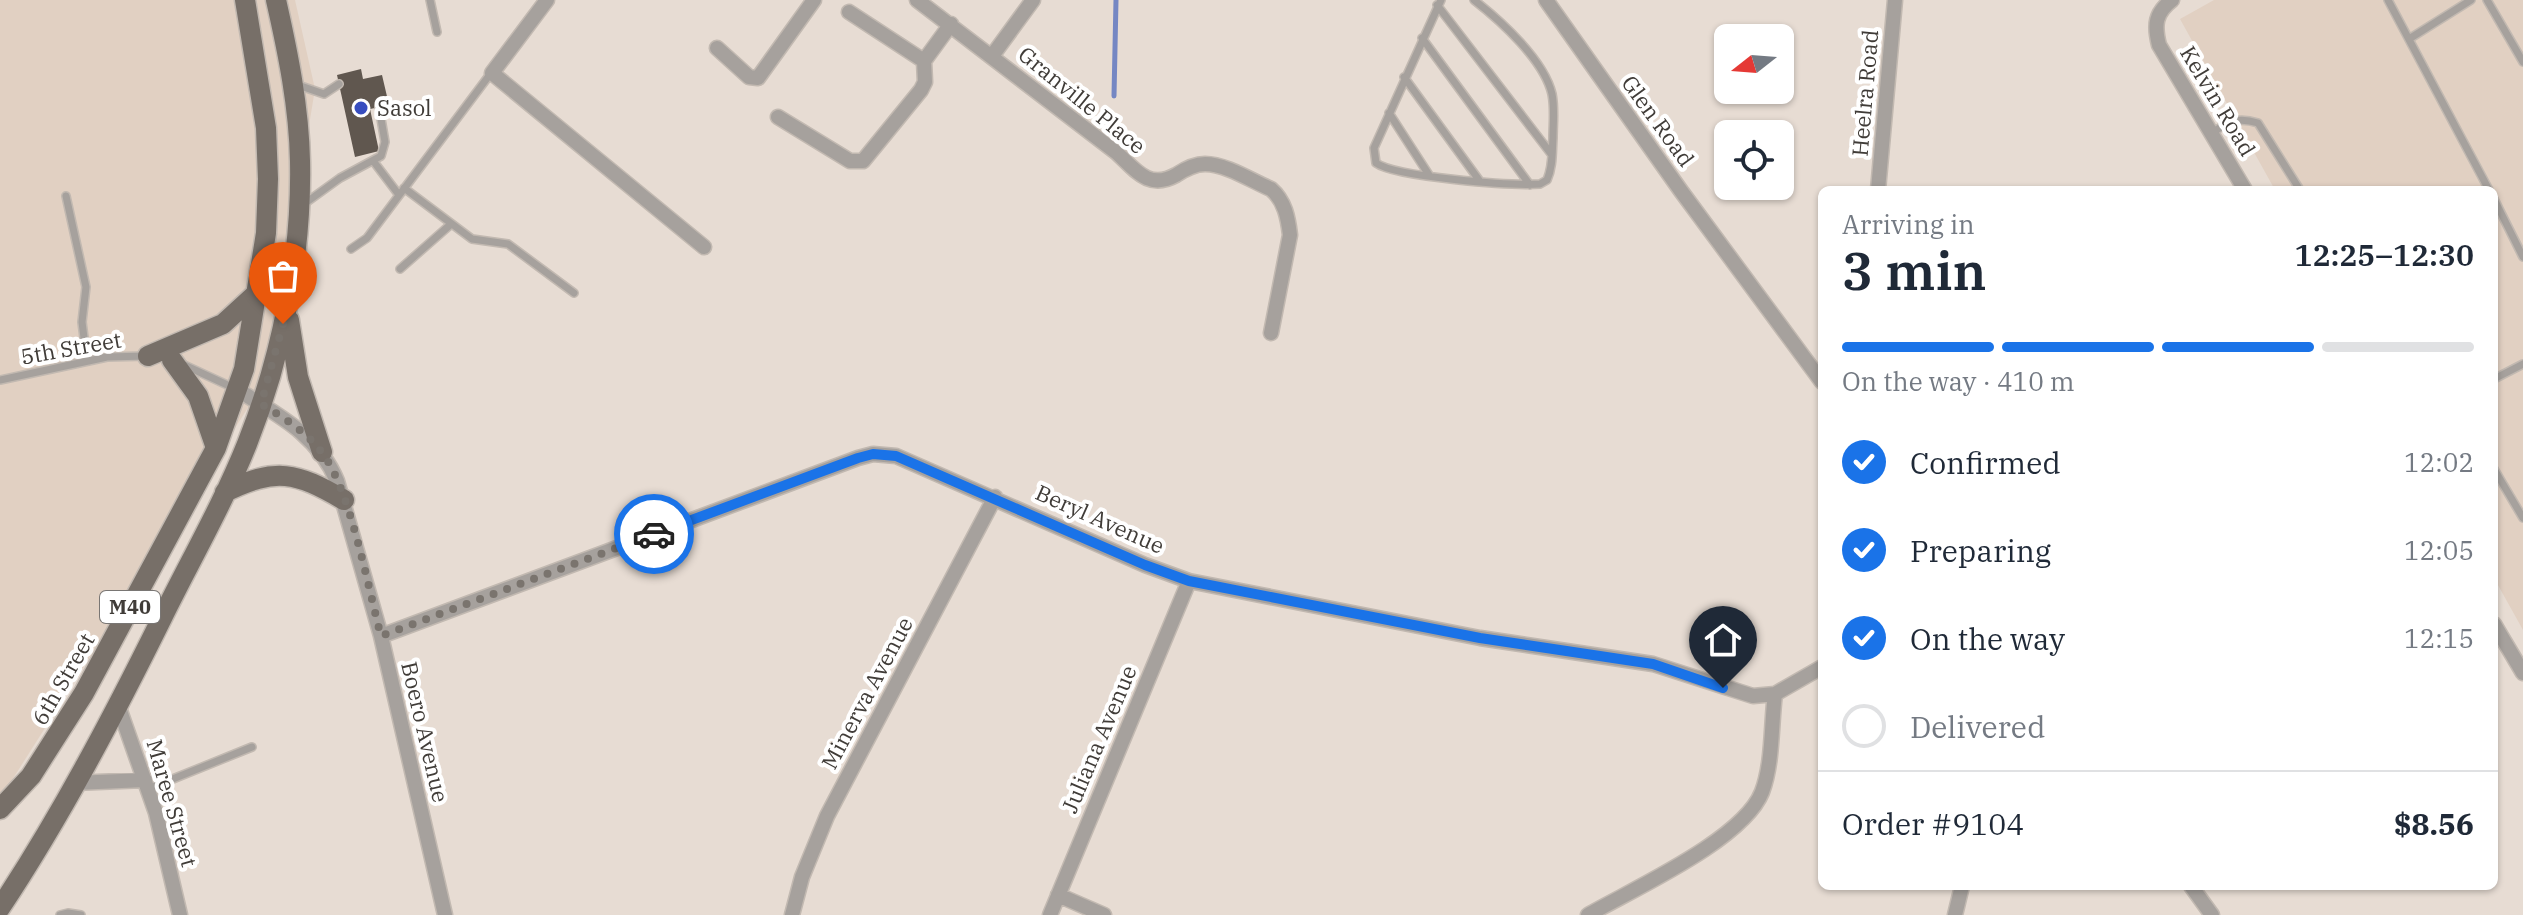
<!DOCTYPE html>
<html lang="en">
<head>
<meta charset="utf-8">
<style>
  body { margin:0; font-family:"IBM Plex Serif",serif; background:#f6f6f7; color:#1f2937; height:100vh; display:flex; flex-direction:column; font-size:30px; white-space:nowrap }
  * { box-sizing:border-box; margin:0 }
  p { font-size:26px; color:#747a83 }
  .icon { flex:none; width:44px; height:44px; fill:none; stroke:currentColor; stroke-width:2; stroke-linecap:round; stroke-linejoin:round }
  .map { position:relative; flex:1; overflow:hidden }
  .drawer { position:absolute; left:1818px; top:186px; width:680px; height:704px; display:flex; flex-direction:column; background:#fff; border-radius:12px; box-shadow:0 2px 6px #0004 }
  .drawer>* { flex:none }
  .needle { width:52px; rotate:253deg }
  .fabs { position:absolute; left:1714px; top:24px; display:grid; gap:16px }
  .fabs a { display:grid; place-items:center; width:80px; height:80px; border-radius:12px; background:#fff; box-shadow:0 2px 6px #0004; font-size:40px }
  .pin { position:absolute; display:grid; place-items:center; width:68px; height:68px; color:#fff; margin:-82px -34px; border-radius:50% 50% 50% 0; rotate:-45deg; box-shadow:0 0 8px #0007 }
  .pin .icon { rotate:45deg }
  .courier { position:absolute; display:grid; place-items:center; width:80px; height:80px; margin:-40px; border:6px solid #1a73e8; border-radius:50%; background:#fff; color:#222; box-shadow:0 2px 10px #0007 }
  .head em { font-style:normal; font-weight:600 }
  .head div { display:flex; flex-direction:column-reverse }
  .head { display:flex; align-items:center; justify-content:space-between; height:136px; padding:0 24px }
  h1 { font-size:52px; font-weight:600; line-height:60px }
  .bar { display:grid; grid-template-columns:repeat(4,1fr); gap:12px 8px; align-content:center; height:96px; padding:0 24px }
  .bar i { height:10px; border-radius:6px; background:#e0e1e3 }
  .bar .current { background:#1a73e8 }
  .bar p { grid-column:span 4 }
  .line { display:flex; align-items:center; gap:20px; padding:0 24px; border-top:2px solid #e0e1e3 }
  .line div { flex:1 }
  ol { padding:0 24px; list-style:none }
  li { display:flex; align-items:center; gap:24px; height:88px }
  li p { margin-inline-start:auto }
  li .icon { padding:8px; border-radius:50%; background:#1a73e8; color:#fff; stroke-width:4 }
  li:last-child { color:#747a83 }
  li i { width:44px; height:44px; border:4px solid #e0e1e3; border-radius:50% }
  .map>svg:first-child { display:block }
  .built { fill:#e1d0c2 }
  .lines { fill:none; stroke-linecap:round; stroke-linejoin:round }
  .stream { stroke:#7587c3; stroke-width:5 }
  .building { fill:#60574f }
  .service-casing { stroke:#c2b9b1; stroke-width:10 }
  .minor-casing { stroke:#c2b9b1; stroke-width:17 }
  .primary-casing { stroke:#c2b9b1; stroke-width:23 }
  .service { stroke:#a6a19d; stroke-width:7 }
  .minor { stroke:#a6a19d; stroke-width:14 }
  .primary { stroke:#776f68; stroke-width:20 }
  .done { stroke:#7a746e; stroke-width:8; stroke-dasharray:0 14.4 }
  .route { stroke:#1a73e8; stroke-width:10 }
  .poi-dot { fill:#374dbf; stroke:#fff; stroke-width:3 }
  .labels { text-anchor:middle; stroke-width:8; stroke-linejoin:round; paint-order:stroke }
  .shield { fill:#fff; stroke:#797674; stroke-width:2 }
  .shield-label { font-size:20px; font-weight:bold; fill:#403c38 }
  .street-label { font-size:22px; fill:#403c38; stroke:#fff }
  .poi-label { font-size:22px; fill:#403c38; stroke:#fff; text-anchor:start }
</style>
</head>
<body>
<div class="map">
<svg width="2523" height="915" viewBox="0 0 2523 915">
  <rect width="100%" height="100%" fill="#e7dcd3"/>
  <path class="built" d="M0 0H295L315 89 268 376 0 799Z
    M2214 0H2523V630L2494 578V190H2275L2180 19Z"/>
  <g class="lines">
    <path class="stream" d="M1114 96 1116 0"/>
  </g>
  <path class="building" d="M361 69 363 79 382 75 389 105 370 109 379 151 355 157 337 75Z"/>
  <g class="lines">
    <defs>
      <path id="service" d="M430 0 437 32
        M1441 0 1374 148 1376 163C1395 177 1512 186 1540 184L1547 180C1553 167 1552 152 1553 138 1553 123 1555 109 1552 94 1544 60 1501 21 1474 0
        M2388 0 2489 190
        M2487 0 2523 62
        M1437 5 1552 155
        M1422 38 1530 185
        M2409 39 2471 0
        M1404 77 1479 180
        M295 84 324 94 339 84
        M1389 113 1429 175
        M2212 133C2229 121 2238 117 2258 123L2300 190
        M374 162 399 195
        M404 188 472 239 508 244 574 293
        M66 196 86 287 82 322 87 361
        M2494 199 2523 257
        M304 204 340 178 381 156 385 142 379 107
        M351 249 367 238 491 73
        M400 269 450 225
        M182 364 236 389
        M2494 379 2523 364
        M0 380 107 357 147 356
        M2494 469 2523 518
        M148 789 252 747
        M60 915 68 913 81 915"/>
      <path id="minor" d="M547 0 492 73 704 247
        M917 0 1117 153C1136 171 1149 190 1176 175 1185 169 1194 164 1205 164 1226 164 1252 181 1271 189 1285 201 1288 218 1290 235L1271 333
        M1546 0 1681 191 1822 382
        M2172 0C2155 13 2154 25 2159 45L2245 190
        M849 12 924 61
        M717 48 749 77 758 78 814 0
        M992 56 1033 0
        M778 117 850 161H863L921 90 925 82 924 61 951 24
        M1878 190 1895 0
        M238 390C278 415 318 435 337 481L381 636 445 915
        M2494 624 2523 673
        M381 636 858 458 873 454 896 456 1145 565 1189 581 1480 638 1653 664 1753 696 1775 694 1822 667
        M118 705 156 813 180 915
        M74 783 145 780
        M2191 886 2212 915
        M1058 895 1104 915
        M792 915 802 877 827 816 995 497
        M1050 915 1189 581
        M1588 915C1633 889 1743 840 1762 792 1773 763 1771 725 1775 694
        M1955 915 1962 886"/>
      <path id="primary" d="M289 320 298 377 322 452
        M148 356 223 324 259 291
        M172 360 198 396 216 448
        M225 492C276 467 296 472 344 500
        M0 809 31 776 84 693 216 448 244 369 266 233 268 179 266 128 245 0
        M0 908C61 816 113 717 162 618 190 561 223 504 247 444 282 356 302 256 300 161 299 107 288 53 276 0"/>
    </defs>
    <use href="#service" class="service-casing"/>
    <use href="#minor" class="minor-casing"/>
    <use href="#primary" class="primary-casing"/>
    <use href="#service" class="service"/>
    <use href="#minor" class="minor"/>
    <use href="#primary" class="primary"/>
  </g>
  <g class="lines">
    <path class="done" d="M283 324 261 404C284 418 307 432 323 454 351 492 368 588 381 636L654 534"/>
    <path class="route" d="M654 534 858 458 873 454 896 456 1145 565 1189 581 1480 638 1653 664 1723 688"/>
  </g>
  <circle class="poi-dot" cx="361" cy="108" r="8"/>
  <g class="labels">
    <rect class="shield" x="100" y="591" width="60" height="32" rx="6"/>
    <g class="shield-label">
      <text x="130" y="614">M40</text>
    </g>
    <g class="street-label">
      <text transform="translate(1865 93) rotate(-85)" y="8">Heelra Road</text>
      <text transform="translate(1082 100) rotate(39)" y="8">Granville Place</text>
      <text transform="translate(2218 101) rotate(59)" y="8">Kelvin Road</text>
      <text transform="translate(1658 121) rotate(54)" y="8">Glen Road</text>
      <text transform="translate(71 348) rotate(-10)" y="8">5th Street</text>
      <text transform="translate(1100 519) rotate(24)" y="8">Beryl Avenue</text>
      <text transform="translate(63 679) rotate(-60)" y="8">6th Street</text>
      <text transform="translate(867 693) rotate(-62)" y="8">Minerva Avenue</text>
      <text transform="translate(425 732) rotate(77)" y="8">Boero Avenue</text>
      <text transform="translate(1099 739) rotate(-67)" y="8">Juliana Avenue</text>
      <text transform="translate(172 803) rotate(74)" y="8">Maree Street</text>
    </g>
    <g class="poi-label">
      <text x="377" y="116">Sasol</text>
    </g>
  </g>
</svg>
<div class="fabs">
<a><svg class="needle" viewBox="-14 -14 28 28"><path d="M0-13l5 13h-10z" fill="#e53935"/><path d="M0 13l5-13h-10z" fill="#747a83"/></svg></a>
<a><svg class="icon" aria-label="locate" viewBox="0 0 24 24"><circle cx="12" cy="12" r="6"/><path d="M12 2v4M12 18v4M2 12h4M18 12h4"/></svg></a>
</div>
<div class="pin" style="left:283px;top:324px;background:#ea580c"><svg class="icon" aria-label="bag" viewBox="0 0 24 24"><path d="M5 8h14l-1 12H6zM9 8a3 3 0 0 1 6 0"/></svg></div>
<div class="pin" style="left:1723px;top:688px;background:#1f2937"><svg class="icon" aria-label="home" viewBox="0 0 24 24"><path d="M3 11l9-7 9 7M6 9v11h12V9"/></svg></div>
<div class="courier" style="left:654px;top:534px"><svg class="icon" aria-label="car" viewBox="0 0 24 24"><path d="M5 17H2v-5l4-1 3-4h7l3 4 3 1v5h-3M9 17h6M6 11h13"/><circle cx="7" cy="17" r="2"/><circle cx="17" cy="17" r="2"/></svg></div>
<section class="drawer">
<div class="head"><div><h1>3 min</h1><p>Arriving in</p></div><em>12:25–12:30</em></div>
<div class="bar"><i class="current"></i><i class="current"></i><i class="current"></i><i></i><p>On the way · 410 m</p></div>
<ol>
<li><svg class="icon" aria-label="check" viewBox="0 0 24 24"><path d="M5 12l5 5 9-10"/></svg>Confirmed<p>12:02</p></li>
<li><svg class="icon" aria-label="check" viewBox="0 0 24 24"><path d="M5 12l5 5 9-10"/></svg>Preparing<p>12:05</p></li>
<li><svg class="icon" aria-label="check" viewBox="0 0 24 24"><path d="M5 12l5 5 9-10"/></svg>On the way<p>12:15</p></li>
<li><i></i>Delivered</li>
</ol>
<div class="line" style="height:104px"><div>Order #9104</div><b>$8.56</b></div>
</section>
</div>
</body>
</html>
